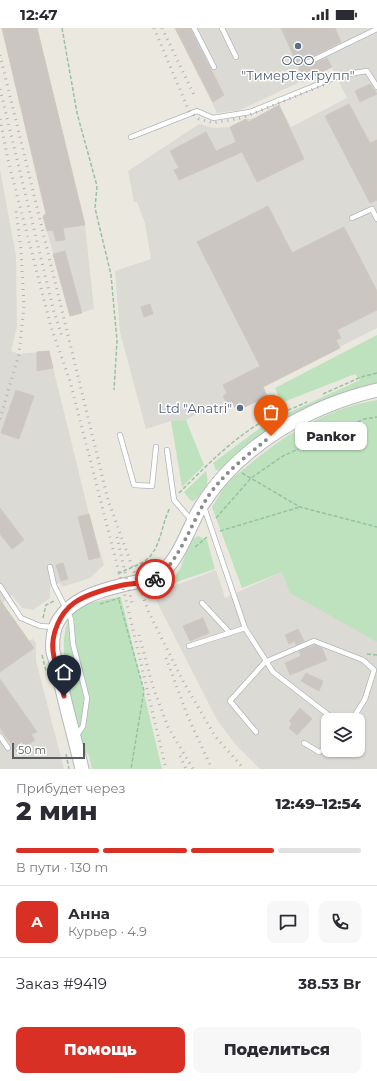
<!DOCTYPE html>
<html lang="ru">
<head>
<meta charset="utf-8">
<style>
  body { margin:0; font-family:Montserrat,sans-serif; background:#f7f7f7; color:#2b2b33; height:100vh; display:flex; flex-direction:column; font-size:15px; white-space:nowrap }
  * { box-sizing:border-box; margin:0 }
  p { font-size:13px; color:#7c7c81 }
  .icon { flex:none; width:22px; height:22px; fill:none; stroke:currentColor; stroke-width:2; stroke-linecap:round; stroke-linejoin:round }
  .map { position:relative; height:741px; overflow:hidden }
  .side { display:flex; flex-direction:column; background:#fff; flex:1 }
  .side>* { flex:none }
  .fabs { position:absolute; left:321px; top:685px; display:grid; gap:8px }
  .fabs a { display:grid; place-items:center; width:44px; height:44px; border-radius:8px; background:#fff; box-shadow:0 1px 3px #0004; font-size:20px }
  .scale { position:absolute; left:12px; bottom:10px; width:73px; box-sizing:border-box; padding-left:4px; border:2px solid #585c60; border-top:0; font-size:11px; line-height:14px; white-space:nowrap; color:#585c60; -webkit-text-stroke:3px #fff; paint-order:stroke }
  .pin { position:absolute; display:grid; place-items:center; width:34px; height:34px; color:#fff; margin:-41px -17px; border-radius:50% 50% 50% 0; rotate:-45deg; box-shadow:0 0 4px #0007 }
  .pin .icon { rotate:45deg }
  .courier { position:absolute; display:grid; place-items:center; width:40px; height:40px; margin:-20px; border:3px solid #d93025; border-radius:50%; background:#fff; color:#222; box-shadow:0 1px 5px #0007 }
  .bubble { position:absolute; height:28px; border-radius:8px; background:#fff; box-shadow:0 1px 3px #0004; font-size:13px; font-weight:800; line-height:28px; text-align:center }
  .headline em { font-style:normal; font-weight:800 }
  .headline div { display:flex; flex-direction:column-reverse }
  .headline { display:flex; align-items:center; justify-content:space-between; height:68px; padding:0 16px }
  h1 { font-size:26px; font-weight:800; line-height:30px }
  .bar { display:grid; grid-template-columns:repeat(4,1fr); gap:6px 4px; align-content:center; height:48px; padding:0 16px }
  .bar i { height:5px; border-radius:3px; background:#e1e1e2 }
  .bar .selected { background:#d93025 }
  .bar p { grid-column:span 4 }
  .line { display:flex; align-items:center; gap:10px; padding:0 16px; border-top:1px solid #e1e1e2 }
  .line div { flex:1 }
  .round { display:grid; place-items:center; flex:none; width:42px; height:42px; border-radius:8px; background:#f7f7f7 }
  .button { display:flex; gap:8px; margin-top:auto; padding:8px 16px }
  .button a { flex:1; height:46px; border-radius:8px; background:#d93025; color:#fff; font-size:16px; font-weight:800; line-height:46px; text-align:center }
  .button a+a { background:#f7f7f7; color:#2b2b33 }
  .status { display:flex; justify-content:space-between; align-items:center; height:28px; padding:0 20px; background:#fff; direction:ltr }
  .status svg { height:11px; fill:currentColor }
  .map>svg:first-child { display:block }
  .industrial { fill:#dcdad4; fill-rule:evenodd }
  .green { fill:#bee2bd }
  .building { fill:#cbc6c1; stroke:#cfc9be }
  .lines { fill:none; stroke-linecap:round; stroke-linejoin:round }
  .lane-casing { stroke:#b2b6ba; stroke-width:6 }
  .secondary-casing { stroke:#b3b7bc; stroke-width:15 }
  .path { stroke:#96c2a1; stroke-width:1.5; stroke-dasharray:4 2; stroke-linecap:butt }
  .lane { stroke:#fff; stroke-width:4.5 }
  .secondary { stroke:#fff; stroke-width:13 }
  .rail { stroke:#b1b2b2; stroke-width:3; stroke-dasharray:1 5; stroke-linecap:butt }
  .done { stroke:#8b8d8d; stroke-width:4; stroke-dasharray:0 7.2 }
  .route { stroke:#d93025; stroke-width:5 }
  .service-dot { fill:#5c6f8a; stroke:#fff; stroke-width:1.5 }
  .labels { text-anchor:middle; stroke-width:3; stroke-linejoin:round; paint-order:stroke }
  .service-label { font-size:13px; fill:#4e5e75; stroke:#fff }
</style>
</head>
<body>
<div class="status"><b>12:47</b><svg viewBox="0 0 49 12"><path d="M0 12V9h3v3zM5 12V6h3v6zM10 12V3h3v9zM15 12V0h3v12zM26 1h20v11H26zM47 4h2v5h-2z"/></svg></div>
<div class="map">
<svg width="377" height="741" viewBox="0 0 377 741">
  <rect width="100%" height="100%" fill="#ebe8e0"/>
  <path class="industrial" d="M2 0H37L85 197 94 281 70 288 43 188 46 186Z
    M175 0H377V300L227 376 193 388 186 392 171 393 146 401 120 304 115 243 151 231 145 195 137 174H134L128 143 199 96 214 100 230 99 246 91 256 90 279 77 291 99 347 70 328 32 299 46 302 53 240 82 217 85Z
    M0 141 16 228 17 298 11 323 19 326 49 323 89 486 104 537 90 550 62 559 60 555 50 558V570L33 582 22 580 12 567 2 575 29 613 33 611 36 615V633L64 741H0Z
    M216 542 225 570 282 544 377 612V741H260L236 717 217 692 153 566ZM328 692H358V722H328Z"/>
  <path class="green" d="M377 307V356L365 358 329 373 222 443 216 442 213 435 268 394 360 352 355 346 281 375 275 360Z
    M377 372V614L290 565 282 544 242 560 212 479C217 471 222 461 229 454 235 447 243 442 250 436 287 405 329 380 377 372Z
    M186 392 204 437 182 459 171 393Z
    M206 443C210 459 205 461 194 473L190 472 184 464Z
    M198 508 207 512 215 541 170 556 180 541 191 511Z
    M121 569 162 741H92L89 728 82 719C75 688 50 607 74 584 86 573 106 572 121 569Z"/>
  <path class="building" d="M2 0H37L85 197 63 200 65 212 56 213 53 202 47 203 43 188 46 186Z
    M175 0H190L224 67 213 74Z
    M281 0H335L341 14 305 32 303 34 305 38H308L327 30 332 39 302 54 299 46 301 45Z
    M370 56 377 66 360 74 355 63Z
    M349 76 370 115 377 112V172L370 175 325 88Z
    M279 77 304 131 257 154 242 124 179 152 174 142 179 140 170 123 206 104 216 123 236 114 230 99 246 91 248 94Z
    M268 178 292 225 344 199 377 263V282L337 302 341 310 336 312 340 320 263 359 267 368 237 383 232 374 227 376 223 368 227 365 223 357 260 338 197 214Z
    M65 223 82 285 70 288 53 226Z
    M150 276 153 286 144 289 141 279Z
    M49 323 53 340 37 343V324Z
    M16 362 34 368 19 411 1 405Z
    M0 480 24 512 12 521 0 506Z
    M89 486 100 529 89 532 78 489Z
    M63 535 68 551 61 553 56 537Z
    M0 572 34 620 0 644Z
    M203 590 209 605 190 613 183 598Z
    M298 601 304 613 296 617 295 613 289 616 285 607Z
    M315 617 322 620 327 632 290 647 285 635 301 628 299 623Z
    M306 645 323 653 319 663 301 653Z
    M0 651 37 704 31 706 35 712 17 724 0 700Z
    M300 680 312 691 297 707 289 700 292 696 289 693Z"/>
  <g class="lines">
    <defs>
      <path id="lane" d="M194 0 214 39
        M222 0 236 29
        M307 35 377 1
        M131 109 197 83 213 90 250 84 341 47 367 43 377 59
        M352 190 372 181 377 191
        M120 407 134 457 152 458 156 419
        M167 422 174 472 192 493
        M204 479 245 600 273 644 335 692
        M50 539 54 557 71 591 73 616 87 670 83 698 76 709
        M0 558 21 590 40 598 54 599
        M202 575 230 605
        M189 618 245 600
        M256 704 230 673 265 634 314 613 363 632 374 642 365 671 352 692
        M0 708 8 720
        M304 715 319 724 328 720"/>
      <path id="secondary" d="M82 741C74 707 64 673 57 638 56 633 54 628 53 624 52 617 53 606 55 600 66 569 108 560 136 554 146 552 149 556 158 548 180 532 188 499 202 477 240 417 309 378 377 362"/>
    </defs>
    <use href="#lane" class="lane-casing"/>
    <use href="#secondary" class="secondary-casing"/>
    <path class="path" d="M62 0 77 85 97 158 95 180 111 247 117 313 114 362
      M323 366 361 349 377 345
      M242 445 300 479 377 499
      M179 465C206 438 234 409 267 391 280 385 294 380 307 374
      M216 490 251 450 283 428 364 391 377 389
      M220 503 300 479
      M195 519 207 509
      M118 546C126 541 135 539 143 534 161 524 161 496 170 480
      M119 572 144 663 131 741
      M100 576 120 570
      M43 590 46 577 54 573
      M367 626 377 627
      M42 627 46 643
      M66 726 69 741"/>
    <use href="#lane" class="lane"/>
    <use href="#secondary" class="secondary"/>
    <path class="rail" d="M154 0 189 83 199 91 213 95 242 90 338 51
      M162 0 194 67
      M0 27 108 472 149 585 184 655 215 708 244 741
      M0 61 54 284 63 311
      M0 91 8 132 51 299 70 353 125 568 166 741
      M0 391 19 326 24 278 21 222 16 182
      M117 509 132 575
      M139 607 153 659 168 699 193 741
      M166 630 188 689 212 741
      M180 728 186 741"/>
  </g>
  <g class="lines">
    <path class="done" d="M155 551C180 534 192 492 209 467 226 443 248 427 271 408"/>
    <path class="route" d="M64 668C60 653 55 638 53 623 51 606 60 585 74 575 85 567 110 560 123 557 133 555 148 555 155 551"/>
  </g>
  <g class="service-dot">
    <circle cx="298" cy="18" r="4"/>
    <circle cx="240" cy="380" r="4"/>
  </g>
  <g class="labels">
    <g class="service-label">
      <text x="298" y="37">ООО<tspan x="298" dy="15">"ТимерТехГрупп"</tspan></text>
      <text x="232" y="385" text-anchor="end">Ltd "Anatri"</text>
    </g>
  </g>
</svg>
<div class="fabs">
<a><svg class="icon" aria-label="layers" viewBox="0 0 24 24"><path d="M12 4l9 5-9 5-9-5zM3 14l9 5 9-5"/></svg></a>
</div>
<div class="scale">50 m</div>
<div class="pin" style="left:271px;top:408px;background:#ea580c"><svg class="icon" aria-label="bag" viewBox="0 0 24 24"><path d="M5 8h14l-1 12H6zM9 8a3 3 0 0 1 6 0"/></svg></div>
<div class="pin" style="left:64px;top:668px;background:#1f2937"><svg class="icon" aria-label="home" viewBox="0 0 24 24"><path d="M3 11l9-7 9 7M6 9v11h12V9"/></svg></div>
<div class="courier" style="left:155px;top:551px"><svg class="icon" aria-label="bike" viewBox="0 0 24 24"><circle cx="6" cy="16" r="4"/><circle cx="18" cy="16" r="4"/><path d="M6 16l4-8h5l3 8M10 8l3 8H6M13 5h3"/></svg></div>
<div class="bubble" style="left:295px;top:394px;width:72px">Pankor</div>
</div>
<section class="side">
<div class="headline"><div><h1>2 мин</h1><p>Прибудет через</p></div><em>12:49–12:54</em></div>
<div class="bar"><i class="selected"></i><i class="selected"></i><i class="selected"></i><i></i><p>В пути · 130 m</p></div>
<div class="line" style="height:72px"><b class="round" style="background:#d93025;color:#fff">А</b><div><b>Анна</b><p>Курьер · 4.9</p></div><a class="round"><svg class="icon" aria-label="chat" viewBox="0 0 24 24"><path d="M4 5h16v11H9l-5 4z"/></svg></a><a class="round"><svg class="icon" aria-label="phone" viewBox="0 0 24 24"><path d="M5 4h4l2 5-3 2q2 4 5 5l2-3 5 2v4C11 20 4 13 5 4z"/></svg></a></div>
<div class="line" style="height:52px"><div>Заказ #9419</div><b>38.53 Br</b></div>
<div class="button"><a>Помощь</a><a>Поделиться</a></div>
</section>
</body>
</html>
